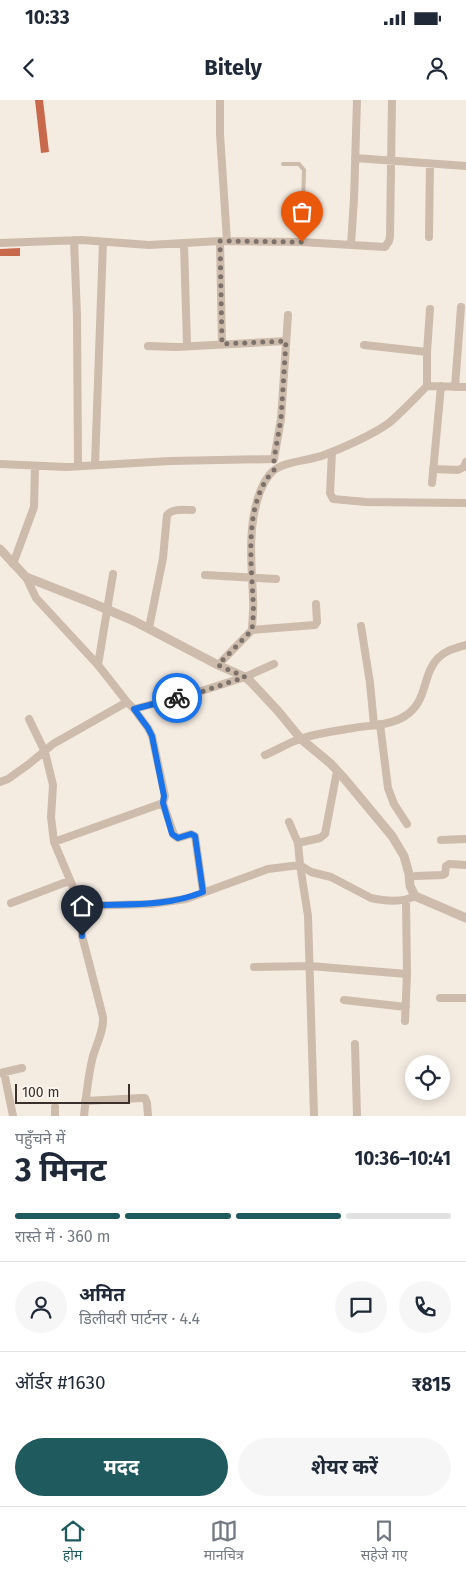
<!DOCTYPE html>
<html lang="hi">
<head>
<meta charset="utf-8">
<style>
  body { margin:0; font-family:"Fira Sans","Noto Sans Devanagari",sans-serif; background:#f6f6f7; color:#1f2937; height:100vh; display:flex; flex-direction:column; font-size:19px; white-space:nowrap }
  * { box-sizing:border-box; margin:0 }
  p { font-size:16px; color:#747a83 }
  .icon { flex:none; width:28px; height:28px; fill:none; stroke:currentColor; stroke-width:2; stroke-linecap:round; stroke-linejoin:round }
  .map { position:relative; height:1016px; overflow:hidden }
  .details { display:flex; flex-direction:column; background:#fff; flex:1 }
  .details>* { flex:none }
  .buttons { position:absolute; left:405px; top:955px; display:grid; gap:10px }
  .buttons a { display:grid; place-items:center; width:45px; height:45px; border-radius:50%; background:#fff; box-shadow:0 2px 12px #0003; font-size:25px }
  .scale { position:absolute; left:15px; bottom:12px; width:115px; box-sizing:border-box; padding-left:5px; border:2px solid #3b302b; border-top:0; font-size:14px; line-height:18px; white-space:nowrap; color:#3b302b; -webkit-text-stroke:4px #fbf5ee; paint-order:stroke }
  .pin { position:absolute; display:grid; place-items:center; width:42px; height:42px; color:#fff; margin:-51px -21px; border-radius:50% 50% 50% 0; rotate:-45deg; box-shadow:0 0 5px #0007 }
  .pin .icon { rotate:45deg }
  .courier { position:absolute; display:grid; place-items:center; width:50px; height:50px; margin:-25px; border:4px solid #1a73e8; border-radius:50%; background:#fff; color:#222; box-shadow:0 1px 6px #0007 }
  .head em { font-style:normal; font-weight:700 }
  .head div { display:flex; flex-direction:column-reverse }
  .head { display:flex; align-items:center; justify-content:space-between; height:85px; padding:0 15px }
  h1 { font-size:32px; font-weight:700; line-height:38px }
  .bar { display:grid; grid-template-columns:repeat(4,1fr); gap:8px 5px; align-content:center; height:60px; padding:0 15px }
  .bar i { height:6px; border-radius:4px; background:#e0e1e3 }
  .bar .selected { background:#1f5a5e }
  .bar p { grid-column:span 4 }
  .line { display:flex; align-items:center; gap:12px; padding:0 15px; border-top:1px solid #e0e1e3 }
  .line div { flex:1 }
  .round { display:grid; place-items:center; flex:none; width:52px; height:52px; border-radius:26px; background:#f6f6f7 }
  .action { display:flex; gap:10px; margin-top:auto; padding:10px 15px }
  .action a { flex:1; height:58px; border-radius:30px; background:#1f5a5e; color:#fff; font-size:20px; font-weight:700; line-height:58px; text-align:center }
  .action a+a { background:#f6f6f7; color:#1f2937 }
  .status { display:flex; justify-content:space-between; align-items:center; height:35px; padding:0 25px; background:#fff; direction:ltr }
  .status svg { height:14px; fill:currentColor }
  header { display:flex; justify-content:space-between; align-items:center; height:65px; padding:0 15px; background:#fff; font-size:22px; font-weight:700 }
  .dock { display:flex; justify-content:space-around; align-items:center; height:70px; border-top:1px solid #e0e1e3; background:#fff; font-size:14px; color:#747a83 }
  .dock a { display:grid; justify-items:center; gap:2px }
  .dock .selected { color:#1f5a5e }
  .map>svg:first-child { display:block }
  .building { fill:#c8694b }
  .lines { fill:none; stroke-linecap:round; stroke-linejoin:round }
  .service { stroke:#cdbbac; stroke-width:4 }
  .minor { stroke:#cdbbac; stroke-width:8 }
  .tertiary { stroke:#cdbbac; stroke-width:9 }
  .done { stroke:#7c716b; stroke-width:5; stroke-dasharray:0 9 }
  .route { stroke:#1a73e8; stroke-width:6 }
</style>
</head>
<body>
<div class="status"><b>10:33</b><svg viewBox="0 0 49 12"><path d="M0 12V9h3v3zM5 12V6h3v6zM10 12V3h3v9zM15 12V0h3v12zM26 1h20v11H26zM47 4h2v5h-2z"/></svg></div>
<header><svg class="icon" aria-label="back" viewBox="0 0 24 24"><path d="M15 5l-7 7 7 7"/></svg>Bitely<svg class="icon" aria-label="person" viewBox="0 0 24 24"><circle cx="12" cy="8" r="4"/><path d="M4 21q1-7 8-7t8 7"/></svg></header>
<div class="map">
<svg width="466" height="1016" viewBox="0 0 466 1016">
  <rect width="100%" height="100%" fill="#f4ebe1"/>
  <path class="building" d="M35 0H43L49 52 41 53Z
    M20 148V156H0V149Z"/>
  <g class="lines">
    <path class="service" d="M283 64H299L304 70 302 142"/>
    <path class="minor" d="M220 0V34L227 141
      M355 58 466 66
      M429 137 430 64
      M74 140 77 215 78 366
      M220 141 222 245
      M0 143 81 140 149 145 220 141 302 142 385 147 389 141 390 136 392 0
      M184 143 187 246
      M351 145 354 99 357 0
      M364 245 427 252
      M148 246 176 247 286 241
      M427 286V252L430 209
      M455 287 461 207
      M332 352 330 393 333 399 366 402 466 403
      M0 364 66 367 170 361 274 359 281 319 288 215
      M95 365 103 142
      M433 369 458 370 464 367 466 362
      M432 383 441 286
      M13 464 34 407 35 366
      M205 475 276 479
      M26 477 36 498 98 565 127 602
      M361 526 370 583 374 625
      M149 528 163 458 167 415C173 408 184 410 192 410
      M252 530C252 520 254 510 253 499 252 468 248 436 256 405 259 393 264 379 273 371 285 361 309 361 324 355 343 348 372 335 389 323 402 312 415 298 427 286L466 287
      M98 565 113 474
      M218 565 252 530 315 525 317 522 316 504
      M29 619 45 652 53 685 51 717 54 742 81 806 82 836 85 847 103 917C104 930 97 943 93 956 88 976 86 996 84 1016
      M380 624 388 688 394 704 407 724
      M265 655C277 650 288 643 300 639 317 633 336 631 353 628 370 625 389 626 405 616 428 602 422 574 438 558 446 550 456 548 466 545
      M0 682 8 679 29 664 53 644 127 602 134 609 195 593 245 577 274 564
      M163 703 174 735 178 738 191 734 195 736 203 792
      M289 722 298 743 300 765 308 816 314 1016
      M441 740 466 739
      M54 742 163 703 165 696 152 636 148 628 134 609
      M298 743 320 738 325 734 337 671
      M416 776 443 775 445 774 446 766 449 764 466 765
      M11 803 69 781
      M81 806 151 804 186 799 268 769 300 765 311 772 331 777 371 798C385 801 402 803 415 796
      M254 867 310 866 407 874 406 801
      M440 898H466
      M344 900 406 907
      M405 921 407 874
      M355 944 357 1016
      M4 972 13 1016
      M0 973 22 968
      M85 1001 142 998H145L147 1003 148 1016
      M55 1007V1016"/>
    <path class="tertiary" d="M0 449 26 477 92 503 134 521 218 565 245 577 251 582 278 611 301 639 330 663 343 677 392 736 404 756 409 774 410 786 415 796 466 818"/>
  </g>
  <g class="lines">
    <path class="done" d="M177 598 195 594 245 577 218 565 252 530C253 520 254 509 253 499 251 460 244 401 274 370V359L281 319 286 241 222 244 220 141 302 142"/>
    <path class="route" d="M82 836 81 806C122 803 164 808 203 792L195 736 191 734 178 738 172 734 163 703 164 696 152 636 148 628 134 609 177 598"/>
  </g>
</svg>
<div class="buttons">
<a><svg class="icon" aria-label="locate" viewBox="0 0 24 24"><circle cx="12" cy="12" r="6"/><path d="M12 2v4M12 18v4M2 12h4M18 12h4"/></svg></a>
</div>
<div class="scale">100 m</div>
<div class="pin" style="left:302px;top:142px;background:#ea580c"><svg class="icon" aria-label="bag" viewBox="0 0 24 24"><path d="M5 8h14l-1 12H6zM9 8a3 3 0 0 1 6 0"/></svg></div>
<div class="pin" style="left:82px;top:836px;background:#1f2937"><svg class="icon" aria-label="home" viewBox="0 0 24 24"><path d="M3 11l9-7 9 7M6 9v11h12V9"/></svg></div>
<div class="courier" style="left:177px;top:598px"><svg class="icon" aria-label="bike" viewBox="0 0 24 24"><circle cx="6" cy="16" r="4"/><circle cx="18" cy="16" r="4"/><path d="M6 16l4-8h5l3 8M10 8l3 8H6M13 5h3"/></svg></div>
</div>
<section class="details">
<div class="head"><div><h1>3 मिनट</h1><p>पहुँचने में</p></div><em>10:36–10:41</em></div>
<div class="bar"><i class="selected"></i><i class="selected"></i><i class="selected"></i><i></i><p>रास्ते में · 360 m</p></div>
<div class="line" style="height:90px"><a class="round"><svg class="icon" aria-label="person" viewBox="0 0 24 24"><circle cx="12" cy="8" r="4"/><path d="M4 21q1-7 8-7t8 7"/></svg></a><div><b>अमित</b><p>डिलीवरी पार्टनर · 4.4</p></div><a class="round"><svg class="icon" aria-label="chat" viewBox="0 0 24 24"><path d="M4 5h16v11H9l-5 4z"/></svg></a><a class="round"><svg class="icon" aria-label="phone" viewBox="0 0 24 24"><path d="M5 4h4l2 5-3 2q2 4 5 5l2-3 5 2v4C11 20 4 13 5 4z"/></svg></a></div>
<div class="line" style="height:65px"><div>ऑर्डर #1630</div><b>₹815</b></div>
<div class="action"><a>मदद</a><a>शेयर करें</a></div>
</section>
<nav class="dock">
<a class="selected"><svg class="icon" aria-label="home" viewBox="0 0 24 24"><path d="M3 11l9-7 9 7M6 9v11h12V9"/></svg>होम</a>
<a><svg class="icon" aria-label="map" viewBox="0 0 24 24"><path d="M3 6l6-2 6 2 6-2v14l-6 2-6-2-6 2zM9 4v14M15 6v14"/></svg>मानचित्र</a>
<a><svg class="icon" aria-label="saved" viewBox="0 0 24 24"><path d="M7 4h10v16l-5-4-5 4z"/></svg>सहेजे गए</a>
</nav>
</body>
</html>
